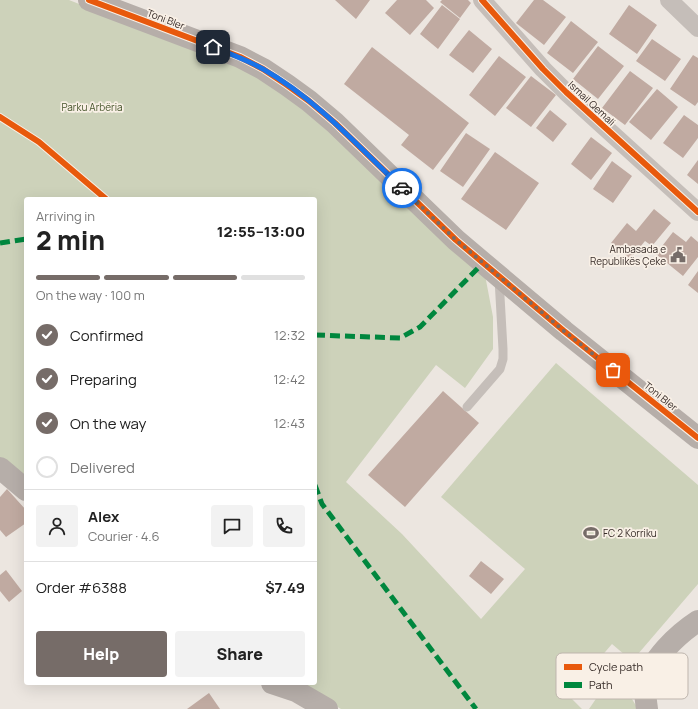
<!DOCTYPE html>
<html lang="en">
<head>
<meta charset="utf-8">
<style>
  body { margin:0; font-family:Manrope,sans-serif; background:#f2f2f2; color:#222; height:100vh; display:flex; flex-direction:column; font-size:15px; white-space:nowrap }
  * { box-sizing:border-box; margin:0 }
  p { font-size:13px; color:#767676 }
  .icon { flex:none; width:22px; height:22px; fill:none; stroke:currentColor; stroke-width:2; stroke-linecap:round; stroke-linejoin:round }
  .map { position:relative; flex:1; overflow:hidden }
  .side { position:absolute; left:24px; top:197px; width:293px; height:488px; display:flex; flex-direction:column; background:#fff; border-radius:4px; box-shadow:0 4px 16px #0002 }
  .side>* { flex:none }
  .pin { position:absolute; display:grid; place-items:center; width:34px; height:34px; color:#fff; margin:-17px; border-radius:8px; box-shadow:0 2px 6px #0006 }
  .courier { position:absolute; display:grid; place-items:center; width:40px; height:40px; margin:-20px; border:3px solid #1a73e8; border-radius:50%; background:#fff; color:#222; box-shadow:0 1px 5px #0007 }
  .overview em { font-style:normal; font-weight:800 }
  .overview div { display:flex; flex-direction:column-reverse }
  .overview { display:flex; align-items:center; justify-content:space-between; height:68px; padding:0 12px }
  h1 { font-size:26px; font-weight:800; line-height:30px }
  .bar { display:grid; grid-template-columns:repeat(4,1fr); gap:6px 4px; align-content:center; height:48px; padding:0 12px }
  .bar i { height:5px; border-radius:3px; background:#e0e0e0 }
  .bar .current { background:#766c68 }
  .bar p { grid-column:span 4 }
  .line { display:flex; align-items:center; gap:10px; padding:0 12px; border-top:1px solid #e0e0e0 }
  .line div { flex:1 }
  .round { display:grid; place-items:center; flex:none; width:42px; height:42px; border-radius:4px; background:#f2f2f2 }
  ol { padding:0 12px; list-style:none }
  li { display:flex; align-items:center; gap:12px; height:44px }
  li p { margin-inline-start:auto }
  li .icon { padding:4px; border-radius:50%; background:#766c68; color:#fff; stroke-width:4 }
  li:last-child { color:#767676 }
  li i { width:22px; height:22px; border:2px solid #e0e0e0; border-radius:50% }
  .action { display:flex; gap:8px; margin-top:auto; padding:8px 12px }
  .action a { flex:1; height:46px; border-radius:4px; background:#766c68; color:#fff; font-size:16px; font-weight:800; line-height:46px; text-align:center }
  .action a+a { background:#f2f2f2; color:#222 }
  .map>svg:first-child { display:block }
  .green { fill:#cdd2ba }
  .building { fill:#c0aaa1 }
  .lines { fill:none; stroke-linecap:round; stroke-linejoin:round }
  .lane { stroke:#c5beb9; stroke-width:9 }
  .street { stroke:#c5beb9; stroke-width:18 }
  .secondary { stroke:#b6aea9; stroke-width:22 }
  .quiet { stroke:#00873e; stroke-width:5; stroke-dasharray:10 5; stroke-linecap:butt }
  .cycleway-casing { stroke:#f9f0e6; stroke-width:8 }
  .cycleway { stroke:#e8590c; stroke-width:6 }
  .done { stroke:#766c68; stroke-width:4; stroke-dasharray:0 7.2 }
  .route { stroke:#1a73e8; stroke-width:5 }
  .labels { text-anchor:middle; stroke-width:3.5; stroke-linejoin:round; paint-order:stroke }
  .street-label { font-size:10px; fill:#362b27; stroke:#f9f0e6 }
  .park-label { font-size:10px; fill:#45542a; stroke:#f9f0e6 }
  .poi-label { font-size:10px; fill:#362b27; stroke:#f9f0e6; text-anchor:end }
  .key { fill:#f9f0e6; stroke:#beb5ad; stroke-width:1 }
  .key-label { font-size:11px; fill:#362b27 }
</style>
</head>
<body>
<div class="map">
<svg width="698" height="709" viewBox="0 0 698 709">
  <rect width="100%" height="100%" fill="#ece6e0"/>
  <path class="green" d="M0 0H69L264 77 325 128 485 275 493 317V349L465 388 436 365 346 482 402 534 481 619 525 569 441 497 556 363 698 485V584L632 661 612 644 568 695 582 709H341L297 683H315V199H26V477L0 457Z
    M615 671 638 709H589Z"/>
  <path class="building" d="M335 0H370L356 19Z
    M397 0H426L434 8 410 35 385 13Z
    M442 0H468L471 3 460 18 440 2Z
    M534 0H543L566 17 544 45 516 23Z
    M442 5 460 19 438 49 420 34Z
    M629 5 657 25 637 54 609 34Z
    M571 21 598 42 573 73 547 53Z
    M469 30 492 49 473 73 449 55Z
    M652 39 681 59 665 81 636 61Z
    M598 46 624 66 598 99 573 79Z
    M372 47 469 123 433 170 401 145 409 135 344 84Z
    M693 55 698 58V102L695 106 670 89Z
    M499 56 526 77 495 116 469 95Z
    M630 71 653 88 625 125 602 108Z
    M531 76 556 95 531 127 506 108Z
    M657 89 678 107 651 140 629 122Z
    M550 110 567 124 553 142 536 128Z
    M684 115 698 125V138L683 158 663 143Z
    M466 133 490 149 463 187 440 171Z
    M591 137 612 153 591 180 571 164Z
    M495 152 539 183 506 230 461 199Z
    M698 160V184L687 175Z
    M612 161 632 176 613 203 593 189Z
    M654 209 671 223 652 246 645 241 630 259 611 243 627 223 636 231Z
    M673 232 686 242 691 236 698 242V257L683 276 656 254Z
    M698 271V293L688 285Z
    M443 391 479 423 405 507 368 475Z
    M7 489 26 510V523L6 537 0 530V497Z
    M481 561 504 579 491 594 469 576Z
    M6 570 22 591 9 602 0 591V575Z
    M209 693 220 709H187Z"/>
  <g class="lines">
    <path class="lane" d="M467 407 500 369 503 359V349L499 279"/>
    <path class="street" d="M482 0 543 69 566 92 698 212
      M669 0 698 28"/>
    <path class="secondary" d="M89 0 240 57 263 69 287 85 309 101 335 123 456 240 564 331 698 438
      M0 468 26 490
      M272 683 296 691 327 709
      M647 709C646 701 644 692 646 684 650 660 678 634 698 621"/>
    <path class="quiet" d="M0 243 26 239
      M315 335 400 338 420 327 483 263
      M315 485 322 504 476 709"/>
    <defs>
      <path id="cycleway" d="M89 0 240 57 263 69 287 85 309 101 335 123 456 240 564 331 698 438
        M482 0 543 69 566 92 698 212
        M0 117 39 142 106 199"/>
    </defs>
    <use href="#cycleway" class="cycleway-casing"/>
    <use href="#cycleway" class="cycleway"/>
  </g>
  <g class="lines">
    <path class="done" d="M402 188 456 240 564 331 613 370"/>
    <path class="route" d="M213 47C230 54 247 60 263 69 316 99 358 146 402 188"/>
  </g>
  <defs>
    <symbol id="civic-bare" viewBox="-9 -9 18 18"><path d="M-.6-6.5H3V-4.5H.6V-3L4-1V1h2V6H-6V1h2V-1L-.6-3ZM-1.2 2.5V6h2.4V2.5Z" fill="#766c68" stroke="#f9f0e6" stroke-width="2.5" paint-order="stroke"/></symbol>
    <symbol id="stadium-bare" viewBox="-9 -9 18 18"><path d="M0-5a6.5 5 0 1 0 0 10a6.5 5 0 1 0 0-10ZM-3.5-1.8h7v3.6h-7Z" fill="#766c68" stroke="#f9f0e6" stroke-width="2.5" paint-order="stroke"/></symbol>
  </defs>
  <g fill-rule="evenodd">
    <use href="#civic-bare" x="667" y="244" width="22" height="22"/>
    <use href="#stadium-bare" x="580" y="522" width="22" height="22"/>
  </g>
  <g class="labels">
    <g class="street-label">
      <text transform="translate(166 19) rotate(21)" y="4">Toni Bler</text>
      <text transform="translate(592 103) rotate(43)" y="4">Ismail Qemali</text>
      <text transform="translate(661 396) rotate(39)" y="4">Toni Bler</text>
    </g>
    <g class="park-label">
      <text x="92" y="111">Parku Arbëria</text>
    </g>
    <g class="poi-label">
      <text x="666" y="253">Ambasada e<tspan x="666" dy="12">Republikës Çeke</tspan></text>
      <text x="603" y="537" text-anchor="start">FC 2 Korriku</text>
    </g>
  </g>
  <rect x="556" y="653" width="132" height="46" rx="6" class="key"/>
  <rect x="564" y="664" width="18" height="6" fill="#e8590c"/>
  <rect x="564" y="682" width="18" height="6" fill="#00873e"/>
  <g class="key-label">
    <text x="589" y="671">Cycle path</text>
    <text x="589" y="689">Path</text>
  </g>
</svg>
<div class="pin" style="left:613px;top:370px;background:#ea580c"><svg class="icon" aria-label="bag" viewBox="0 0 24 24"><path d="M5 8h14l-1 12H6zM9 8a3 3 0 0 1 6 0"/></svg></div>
<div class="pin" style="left:213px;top:47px;background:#1f2937"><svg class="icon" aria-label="home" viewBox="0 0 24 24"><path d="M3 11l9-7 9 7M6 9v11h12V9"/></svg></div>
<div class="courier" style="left:402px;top:188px"><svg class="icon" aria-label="car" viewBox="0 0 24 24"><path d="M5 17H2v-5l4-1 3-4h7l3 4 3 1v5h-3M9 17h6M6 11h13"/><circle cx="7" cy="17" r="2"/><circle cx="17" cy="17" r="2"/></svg></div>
<section class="side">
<div class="overview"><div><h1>2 min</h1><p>Arriving in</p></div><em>12:55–13:00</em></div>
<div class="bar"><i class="current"></i><i class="current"></i><i class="current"></i><i></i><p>On the way · 100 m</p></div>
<ol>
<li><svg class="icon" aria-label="check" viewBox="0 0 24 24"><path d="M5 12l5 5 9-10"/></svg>Confirmed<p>12:32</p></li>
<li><svg class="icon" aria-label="check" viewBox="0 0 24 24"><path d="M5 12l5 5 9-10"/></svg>Preparing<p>12:42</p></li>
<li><svg class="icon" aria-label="check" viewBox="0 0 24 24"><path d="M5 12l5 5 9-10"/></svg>On the way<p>12:43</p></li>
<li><i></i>Delivered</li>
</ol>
<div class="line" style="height:72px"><a class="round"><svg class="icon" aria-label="person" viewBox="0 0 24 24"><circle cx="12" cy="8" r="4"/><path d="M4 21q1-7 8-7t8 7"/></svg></a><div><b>Alex</b><p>Courier · 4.6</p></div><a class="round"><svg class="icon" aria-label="chat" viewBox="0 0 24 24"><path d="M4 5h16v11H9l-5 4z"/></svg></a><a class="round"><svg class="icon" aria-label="phone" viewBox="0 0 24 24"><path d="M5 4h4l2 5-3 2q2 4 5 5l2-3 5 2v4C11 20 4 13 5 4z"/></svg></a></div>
<div class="line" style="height:52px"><div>Order #6388</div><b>$7.49</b></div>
<div class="action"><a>Help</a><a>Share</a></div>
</section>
</div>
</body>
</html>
